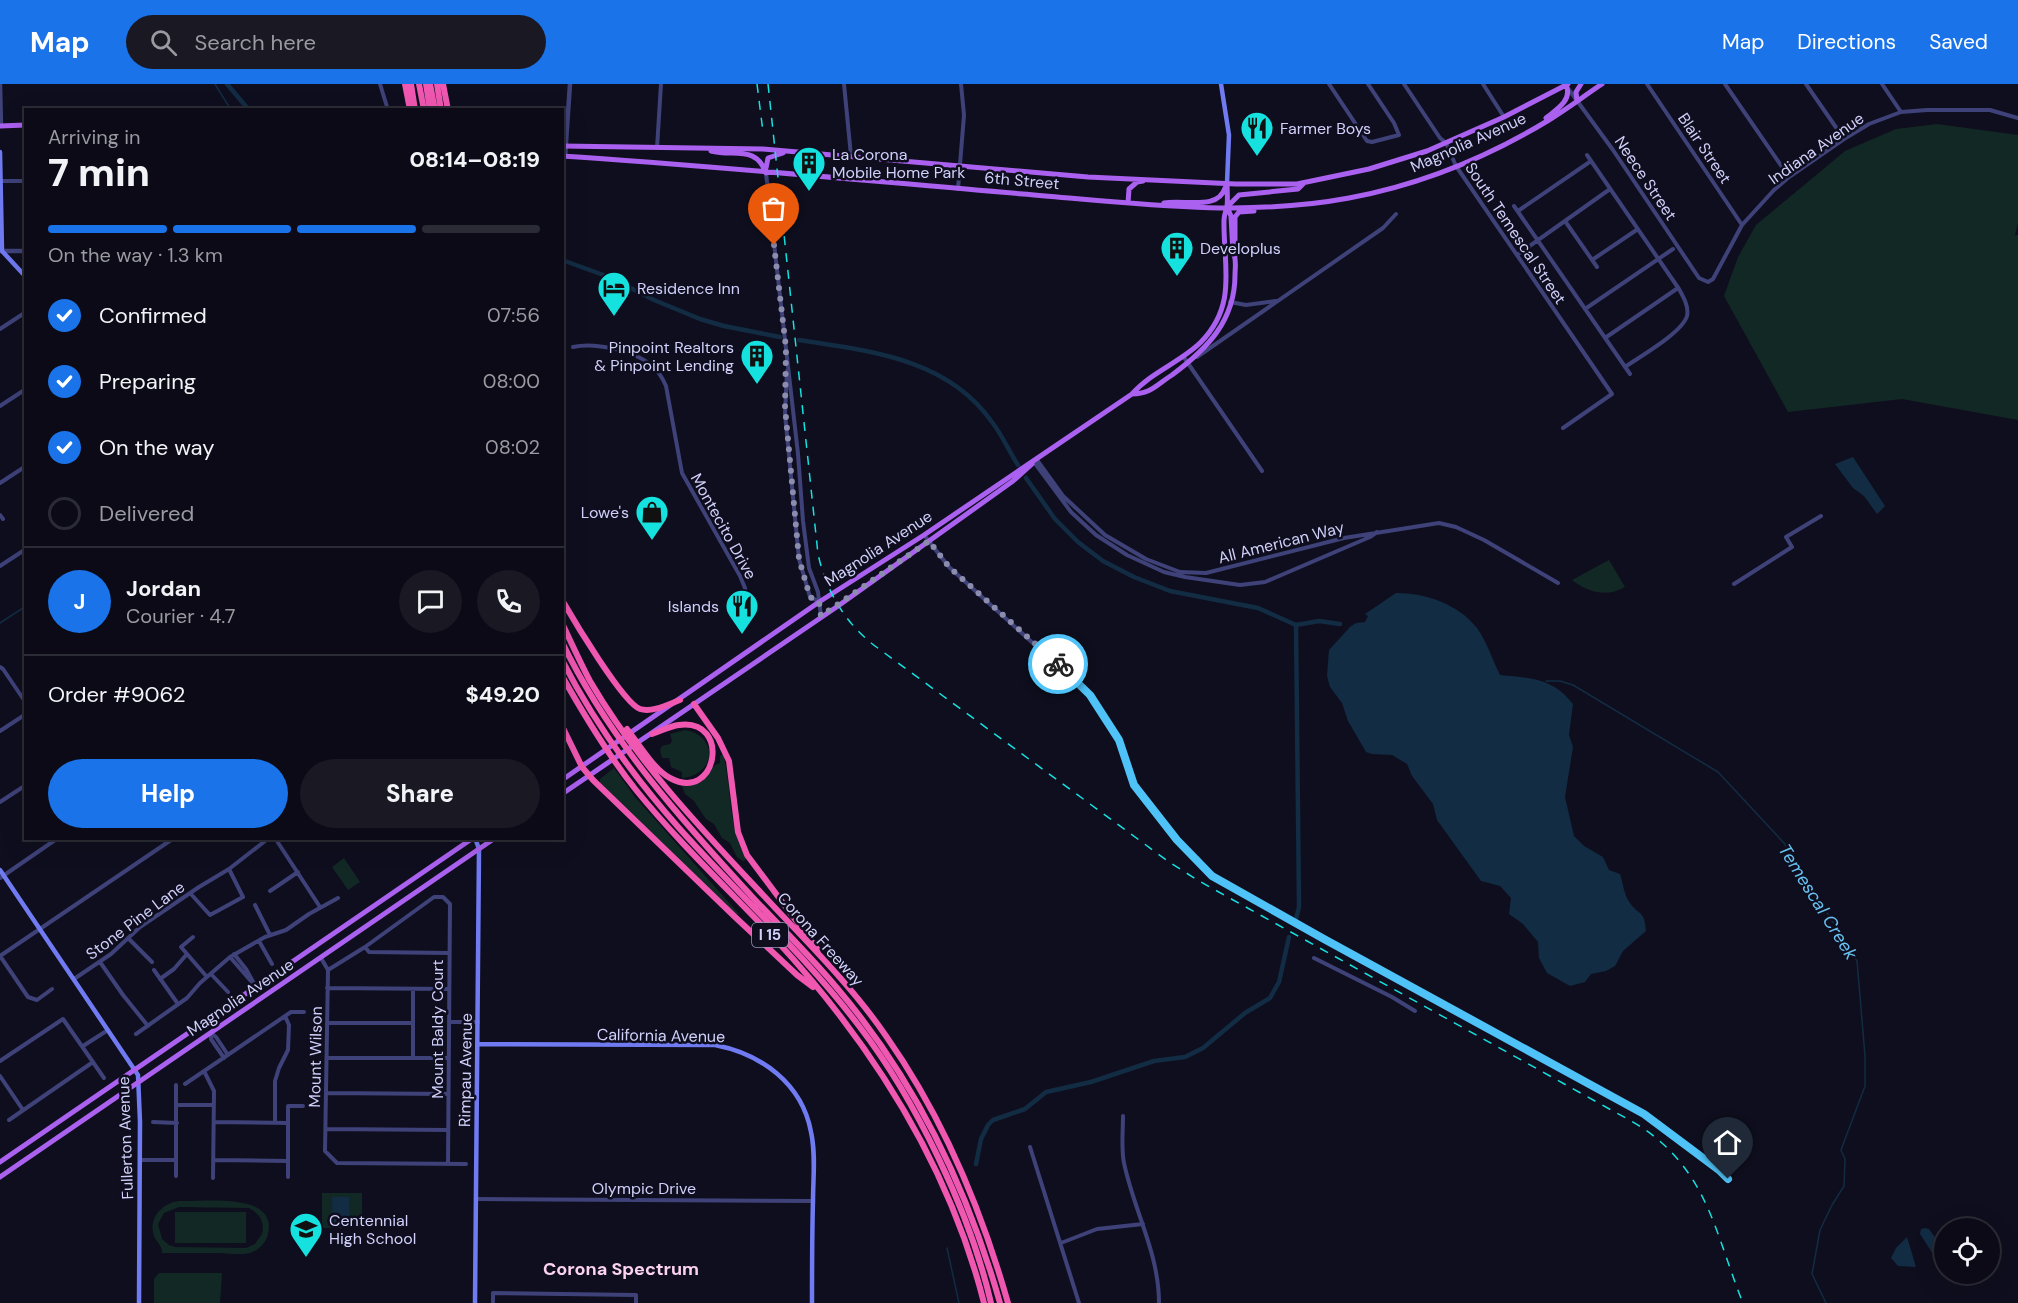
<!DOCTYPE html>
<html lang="en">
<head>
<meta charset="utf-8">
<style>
  body { margin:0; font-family:"DM Sans",sans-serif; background:#191823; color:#f1f3f6; height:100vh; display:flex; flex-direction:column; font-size:22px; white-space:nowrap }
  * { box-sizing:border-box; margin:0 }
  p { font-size:20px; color:#9a9aa1 }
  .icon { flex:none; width:33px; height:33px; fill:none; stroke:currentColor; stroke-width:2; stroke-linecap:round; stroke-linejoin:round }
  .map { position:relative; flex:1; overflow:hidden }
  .side { position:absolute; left:24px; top:24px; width:540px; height:732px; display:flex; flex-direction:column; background:#0b0a16; border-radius:0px; box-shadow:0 6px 24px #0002,0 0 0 2px #2b2b35 }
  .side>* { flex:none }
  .tools { position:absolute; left:1934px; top:1134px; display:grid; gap:12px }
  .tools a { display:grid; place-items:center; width:66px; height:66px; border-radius:50%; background:#0b0a16; box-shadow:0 6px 24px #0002,0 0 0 2px #2b2b35; font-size:30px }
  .pin { position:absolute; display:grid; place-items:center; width:51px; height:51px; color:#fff; margin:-62px -26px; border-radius:50% 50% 50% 0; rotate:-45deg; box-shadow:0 0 6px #0007 }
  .pin .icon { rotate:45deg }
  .courier { position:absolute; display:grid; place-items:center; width:60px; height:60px; margin:-30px; border:4px solid #4fc3f7; border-radius:50%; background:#fff; color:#222; box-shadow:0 2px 8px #0007 }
  .headline em { font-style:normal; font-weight:800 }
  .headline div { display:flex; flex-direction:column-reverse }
  .headline { display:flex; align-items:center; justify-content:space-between; height:102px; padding:0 24px }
  h1 { font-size:39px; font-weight:800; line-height:45px }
  .bar { display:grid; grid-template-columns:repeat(4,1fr); gap:9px 6px; align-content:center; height:72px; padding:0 24px }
  .bar i { height:8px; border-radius:4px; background:#2b2b35 }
  .bar .selected { background:#1a73e8 }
  .bar p { grid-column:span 4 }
  .line { display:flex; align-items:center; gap:15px; padding:0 24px; border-top:2px solid #2b2b35 }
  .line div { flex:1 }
  .round { display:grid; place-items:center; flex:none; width:63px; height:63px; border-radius:32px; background:#191823 }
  ol { padding:0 24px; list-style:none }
  li { display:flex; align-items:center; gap:18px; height:66px }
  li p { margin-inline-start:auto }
  li .icon { padding:6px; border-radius:50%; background:#1a73e8; color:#fff; stroke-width:4 }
  li:last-child { color:#9a9aa1 }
  li i { width:33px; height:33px; border:3px solid #2b2b35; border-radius:50% }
  .cta { display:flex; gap:12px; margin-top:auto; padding:12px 24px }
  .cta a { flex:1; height:69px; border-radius:36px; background:#1a73e8; color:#fff; font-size:24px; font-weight:800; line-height:69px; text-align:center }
  .cta a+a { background:#191823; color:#f1f3f6 }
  header { display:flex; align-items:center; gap:36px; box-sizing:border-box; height:84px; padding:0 30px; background:#1a73e8; color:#fff }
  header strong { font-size:28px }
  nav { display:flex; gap:33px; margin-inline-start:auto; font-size:21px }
  .search { width:420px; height:54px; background:#191823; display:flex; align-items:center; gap:15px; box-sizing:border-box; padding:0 21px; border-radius:33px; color:#9a9aa1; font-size:22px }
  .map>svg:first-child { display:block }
  .green { fill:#122824; fill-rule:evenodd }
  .water { fill:#122c43 }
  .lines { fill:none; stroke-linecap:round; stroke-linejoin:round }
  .stream { stroke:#122c43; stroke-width:1.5 }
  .canal { stroke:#122c43; stroke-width:4.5 }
  .minor { stroke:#3e4279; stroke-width:4 }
  .tertiary { stroke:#3e4279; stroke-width:4.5 }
  .secondary { stroke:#707bf2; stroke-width:4.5 }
  .primary { stroke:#ab61f0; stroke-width:5 }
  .motorway { stroke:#ef57b1; stroke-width:6 }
  .rail { stroke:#15e1df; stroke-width:1.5; stroke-dasharray:9 8; stroke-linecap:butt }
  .done { stroke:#8c8cae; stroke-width:6; stroke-dasharray:0 10.8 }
  .route { stroke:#4fc3f7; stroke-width:8 }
  .labels { text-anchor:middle; stroke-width:5; stroke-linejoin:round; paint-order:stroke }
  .shield { fill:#0f0e1e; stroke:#9696b9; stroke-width:1.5 }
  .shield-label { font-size:15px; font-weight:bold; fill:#d0d0fb }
  .poi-label { font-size:16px; fill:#d0d0fb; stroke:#0f0e1e; text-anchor:start }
  .street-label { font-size:16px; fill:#d0d0fb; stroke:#0f0e1e }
  .water-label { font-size:18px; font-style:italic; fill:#68c1f1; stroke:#0f0e1e }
  .neighbourhood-label { font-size:18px; font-weight:bold; fill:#fbd2f0; stroke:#0f0e1e }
</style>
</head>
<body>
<header>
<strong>Map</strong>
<div class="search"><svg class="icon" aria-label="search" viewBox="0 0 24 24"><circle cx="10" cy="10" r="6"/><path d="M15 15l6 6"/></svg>Search here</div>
<nav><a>Map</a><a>Directions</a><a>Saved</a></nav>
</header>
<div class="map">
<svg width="2018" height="1219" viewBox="0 0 2018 1219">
  <rect width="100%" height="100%" fill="#0f0e1e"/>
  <path class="green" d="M1937 40 2018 51V139L2015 151H2018V336L1902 315 1788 328 1724 212 1738 173 1756 141 1845 67 1896 45Z
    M1609 476 1625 503C1606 514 1588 508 1572 496Z
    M685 646C718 651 717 691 682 694V688L671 683 669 674H662L660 666 662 662 670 660 672 657 670 650Z
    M723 670C732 702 728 748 747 775L743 777 737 773 730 759 722 754 714 740 706 735 694 717 685 710 682 702 702 697 715 681 720 679V672Z
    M614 684 635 713 739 830H736L600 699V695Z
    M344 774 360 798 348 806 332 783Z
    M322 1109H362V1144H322Z
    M179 1117C203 1118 278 1107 268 1150 266 1159 259 1166 250 1169 241 1171 231 1170 222 1169 202 1169 182 1169 162 1169 162 1161 157 1159 154 1152 148 1134 162 1119 179 1117ZM179 1123 249 1124C260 1130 265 1138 262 1150L255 1160 246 1164 175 1163 169 1161 162 1155 158 1140 164 1129Z
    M175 1128H246V1159H175Z
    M159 1189H222L220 1219H154V1195Z"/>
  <path class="water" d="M1853 373 1885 422 1877 430 1864 412 1853 404 1835 380Z
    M1396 509C1426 509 1458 520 1477 544 1487 558 1493 577 1500 591 1531 594 1553 594 1573 620L1569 651 1573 663 1565 713 1574 752 1584 762 1603 773 1609 786 1620 790C1623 798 1624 812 1630 819 1640 833 1644 825 1646 847L1623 867 1615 882 1606 887 1591 890 1585 898 1570 902 1547 889 1539 874 1538 858 1523 840 1509 830 1511 814 1500 802 1481 797 1437 736 1433 720 1412 692 1407 680 1392 671 1372 670 1366 668 1348 637 1342 619 1330 603 1327 592 1329 566 1350 543 1356 539 1365 538 1368 532 1365 530Z
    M332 1113H349V1141H333Z
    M1925 1144 1929 1145 1944 1166V1181H1940L1920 1150 1921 1145Z
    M1907 1153 1916 1183 1898 1182 1891 1174 1896 1164Z"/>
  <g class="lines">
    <path class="stream" d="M215 0 231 26
      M0 539 26 522
      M1546 597H1560L1573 601 1718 688 1784 759 1857 877 1865 972V1002L1841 1066 1845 1075 1844 1102 1832 1121 1820 1146 1812 1190 1826 1219
      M947 1164 959 1219"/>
    <path class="canal" d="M227 0 249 26
      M562 176 609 193 654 216 700 235 724 242 780 253
      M799 256C869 267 947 274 992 338 1002 351 1009 367 1018 381
      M1026 394 1055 435 1078 458 1103 477 1134 493 1170 507 1258 524 1296 541 1319 537 1340 540
      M1296 541 1299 823 1296 835
      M976 1080 981 1055 988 1041 993 1036 1025 1025 1046 1008 1091 998 1154 977 1185 973 1203 964 1245 929 1270 914 1279 898 1289 853"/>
    <path class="minor" d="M380 0 388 26
      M844 0 851 72
      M1329 0 1367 57 1372 58 1399 51 1394 39 1368 0
      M1404 0 1440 54 1446 59 1456 82 1612 310 1563 344
      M1483 0 1504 33
      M1647 0 1742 141
      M1725 0 1789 93
      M1806 0 1844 55
      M1882 0 1901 28
      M1567 3 1613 66 1699 194 1708 198 1713 195 1742 141 1774 106 1789 93 1844 55 1869 40 1901 28 1927 26H1990L2018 34
      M657 64 661 0
      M1587 71 1679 205C1684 214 1689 223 1687 232 1682 249 1639 273 1625 283
      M766 89 798 370 803 437 809 484 818 508 821 532
      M0 97H26
      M958 105 964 31 961 0
      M1514 122 1630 290
      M1518 127 1591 77
      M1565 137 1597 183
      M1517 171 1610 105
      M1592 176 1638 145
      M1230 218 1246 221 1276 217
      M1585 225 1673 165
      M0 245 26 228
      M1605 254 1678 204
      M573 263C595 258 637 267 653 283 659 288 663 295 666 302L682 389 740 492 745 504 746 523
      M1183 272 1262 387
      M1197 273 1383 144 1396 130
      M787 287 785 330 799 475 810 513 818 517
      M0 322 26 305
      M1037 376 1063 412 1105 451 1146 475 1180 488 1206 489 1344 454 1439 439 1456 443 1484 456 1558 499
      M1034 378 1071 428 1096 451 1127 471 1164 488 1185 493 1240 501 1265 498 1370 453 1377 448
      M0 399 26 382
      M0 431 3 435
      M924 451 949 483 1090 611 1119 656 1134 701 1177 756 1212 792 1324 855 1644 1030 1719 1086 1728 1095
      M0 482 26 465
      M1734 500 1792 463 1786 453 1821 432
      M0 583 3 585 26 619
      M0 647 26 630
      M0 718 26 701
      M275 754 320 823
      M0 794 58 754
      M270 807 298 788
      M190 809 210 831 243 813 229 785
      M255 821 270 851
      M193 853 181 863 207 893
      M128 854 152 878
      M259 857 272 880
      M365 863 369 868 449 869
      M234 870 246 885 256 903
      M230 873 256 903
      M321 874 328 886 325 1067 337 1079 466 1080
      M1314 874 1392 913 1415 927
      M100 878 123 911 148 942
      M154 886 178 920
      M328 886 365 863 434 813H443L450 820 448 1080
      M211 890 228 908
      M74 895 111 870 140 843 199 803 229 785 269 754
      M160 895 174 885 187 870
      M327 904 449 905
      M52 905 37 916 28 913 0 872 174 754
      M449 938H478
      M327 939H413
      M211 949V955L224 974
      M211 949 216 953 228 971
      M136 950 187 914 200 899 230 873 265 853 286 846 309 830 338 814
      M83 962 108 946
      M327 974H448
      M413 974V905
      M0 977 63 935 104 994
      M204 987 214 1007 213 1094
      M0 992 23 1026
      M185 1000 291 928H304
      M326 1009 448 1010
      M177 1021H214
      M1123 1032C1123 1047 1121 1065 1124 1079 1134 1127 1159 1169 1159 1219
      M9 1036 93 978
      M153 1038 177 1039
      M214 1038 288 1039
      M275 1039V997L279 984 288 966 289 941 285 932
      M326 1045 448 1046
      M1030 1063 1079 1219
      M140 1076H176
      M213 1076 288 1077
      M176 1092V1001
      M288 1093V1022H303
      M476 1115 813 1117
      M1061 1159 1097 1145 1143 1140
      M493 1219V1209L636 1211V1219"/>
    <path class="tertiary" d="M0 0 1 42
      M565 73 570 0
      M0 167H26"/>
    <path class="secondary" d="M1221 0 1229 51 1227 99
      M0 68 2 167 26 193
      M475 754 479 765 475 1219
      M0 786 138 991 140 1038 139 1219
      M478 960 715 961C761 970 802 999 811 1048 816 1070 813 1095 813 1117 812 1151 812 1185 812 1219"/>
    <path class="primary" d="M1577 17 1576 8 1581 0
      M1546 34C1556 26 1573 16 1566 1
      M0 42 26 41
      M562 62 763 65 1088 93 1236 100H1297L1369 85 1427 67 1504 33 1568 0
      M711 67C734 73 756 61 766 89
      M562 72C716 82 869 97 1023 110 1131 119 1242 134 1349 114 1419 101 1488 73 1549 36 1567 25 1584 12 1602 0
      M766 84 768 74 783 69
      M1128 119 1129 105 1137 98 1143 97
      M1164 119C1183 115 1218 127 1225 104
      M1227 123 1239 111 1298 105 1304 99
      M1235 173V133L1239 128 1254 127
      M1132 310C1151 310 1156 301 1172 291 1207 265 1235 237 1235 191 1235 183 1237 175 1233 169L1231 132 1227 123
      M562 696 819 518 924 451 1132 310C1151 288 1181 278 1201 258 1238 220 1223 181 1224 136 1224 131 1226 127 1227 122 1228 115 1227 107 1227 99
      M562 710 838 522 1013 397 1032 380
      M0 1078 473 754
      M0 1093 495 754"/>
    <path class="motorway" d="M405 0 410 26
      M411 0 415 26
      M419 0 424 26
      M426 0 430 26
      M430 0 435 26
      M437 0 441 26
      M443 0 448 26
      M562 516C573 535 623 619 640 625 652 629 669 620 680 616
      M562 539C571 558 580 578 590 597 640 683 711 755 779 828 816 867 856 908 886 952 943 1033 981 1124 1008 1219
      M562 558C609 656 684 739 757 818 784 846 812 874 837 904 916 997 967 1103 1000 1219
      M562 576C593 637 634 693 679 744 738 810 805 871 859 942 916 1016 970 1128 991 1219
      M562 592C584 631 608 671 636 706 679 759 729 806 776 856 872 960 949 1081 984 1219
      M694 620 718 654 729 677 738 748 747 771 818 866
      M562 642 582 683 593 696 734 832 797 891 813 903
      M627 645C638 659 654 686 670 694 717 720 732 634 679 641 670 642 661 647 652 650"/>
    <path class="rail" d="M757 0 763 48
      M768 0 818 470C826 507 845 539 875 562L1169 778 1199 797 1613 1027C1628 1035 1643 1043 1656 1054 1710 1098 1718 1158 1743 1219"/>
  </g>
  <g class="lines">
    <path class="done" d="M774 161 786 264 785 323 799 475 810 513 819 518 821 532 929 457 949 483 1058 580"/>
    <path class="route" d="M1058 580 1090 611 1119 656 1134 701 1177 756 1212 792 1324 855 1644 1030 1719 1086 1728 1095"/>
  </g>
  <defs>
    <symbol id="restaurant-pin" viewBox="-11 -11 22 30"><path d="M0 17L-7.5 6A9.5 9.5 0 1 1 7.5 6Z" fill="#15e1df" stroke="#0f0e1e"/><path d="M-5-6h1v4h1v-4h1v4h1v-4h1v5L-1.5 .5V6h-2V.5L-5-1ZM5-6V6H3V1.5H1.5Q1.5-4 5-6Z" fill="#111"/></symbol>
    <symbol id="building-pin" viewBox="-11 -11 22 30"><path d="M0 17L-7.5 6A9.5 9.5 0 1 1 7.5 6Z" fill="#15e1df" stroke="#0f0e1e"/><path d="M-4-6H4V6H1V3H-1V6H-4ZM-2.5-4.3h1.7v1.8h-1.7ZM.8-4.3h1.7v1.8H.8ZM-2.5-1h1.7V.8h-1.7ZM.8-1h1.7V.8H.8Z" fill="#111"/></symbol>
    <symbol id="hotel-pin" viewBox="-11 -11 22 30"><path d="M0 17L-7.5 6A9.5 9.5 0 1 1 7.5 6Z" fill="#15e1df" stroke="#0f0e1e"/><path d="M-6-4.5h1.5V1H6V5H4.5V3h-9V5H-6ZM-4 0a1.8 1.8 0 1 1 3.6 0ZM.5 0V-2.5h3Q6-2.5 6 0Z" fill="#111"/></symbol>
    <symbol id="shop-pin" viewBox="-11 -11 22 30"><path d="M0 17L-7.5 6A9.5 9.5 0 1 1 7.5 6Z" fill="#15e1df" stroke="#0f0e1e"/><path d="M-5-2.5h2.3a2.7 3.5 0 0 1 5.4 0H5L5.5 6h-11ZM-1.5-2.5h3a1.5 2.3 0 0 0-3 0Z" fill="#111"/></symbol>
    <symbol id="school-pin" viewBox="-11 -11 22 30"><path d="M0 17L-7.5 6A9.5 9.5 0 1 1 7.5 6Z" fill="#15e1df" stroke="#0f0e1e"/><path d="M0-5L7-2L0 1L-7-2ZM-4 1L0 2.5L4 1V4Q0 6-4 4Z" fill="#111"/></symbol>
  </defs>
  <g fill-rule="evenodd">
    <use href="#restaurant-pin" x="1238" y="25" width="38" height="52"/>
    <use href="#building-pin" x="790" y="60" width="38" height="52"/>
    <use href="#building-pin" x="1158" y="145" width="38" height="52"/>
    <use href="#hotel-pin" x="595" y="185" width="38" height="52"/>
    <use href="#building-pin" x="738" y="253" width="38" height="52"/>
    <use href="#shop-pin" x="633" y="409" width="38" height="52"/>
    <use href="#restaurant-pin" x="723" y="503" width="38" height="52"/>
    <use href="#school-pin" x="287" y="1126" width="38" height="52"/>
  </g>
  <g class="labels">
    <rect class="shield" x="752" y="839" width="36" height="24" rx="4.5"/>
    <g class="shield-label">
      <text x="770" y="856">I 15</text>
    </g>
    <g class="poi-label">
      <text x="1280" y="50">Farmer Boys</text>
      <text x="832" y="76">La Corona<tspan x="832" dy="18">Mobile Home Park</tspan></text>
      <text x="1200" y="170">Developlus</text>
      <text x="637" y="210">Residence Inn</text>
      <text x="734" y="269" text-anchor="end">Pinpoint Realtors<tspan x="734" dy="18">&amp; Pinpoint Lending</tspan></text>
      <text x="629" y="434" text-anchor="end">Lowe's</text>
      <text x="719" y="528" text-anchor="end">Islands</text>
      <text x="329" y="1142">Centennial<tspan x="329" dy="18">High School</tspan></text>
    </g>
    <g class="street-label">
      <text transform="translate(1468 58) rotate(-24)" y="6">Magnolia Avenue</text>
      <text transform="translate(1705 64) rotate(56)" y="6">Blair Street</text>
      <text transform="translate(1816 64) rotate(-35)" y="6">Indiana Avenue</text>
      <text transform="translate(1646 94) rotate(56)" y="6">Neece Street</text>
      <text transform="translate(1022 96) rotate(5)" y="6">6th Street</text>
      <text transform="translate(1516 149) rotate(56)" y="6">South Temescal Street</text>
      <text transform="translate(724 442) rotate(61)" y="6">Montecito Drive</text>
      <text transform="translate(1281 458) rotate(-14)" y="6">All American Way</text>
      <text transform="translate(878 464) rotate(-33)" y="6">Magnolia Avenue</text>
      <text transform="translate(135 836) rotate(-37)" y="6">Stone Pine Lane</text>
      <text transform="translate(821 855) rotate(48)" y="6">Corona Freeway</text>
      <text transform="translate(240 913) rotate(-34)" y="6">Magnolia Avenue</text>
      <text transform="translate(437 945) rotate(-90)" y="6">Mount Baldy Court</text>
      <text transform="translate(661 951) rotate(1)" y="6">California Avenue</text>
      <text transform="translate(315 973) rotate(-89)" y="6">Mount Wilson</text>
      <text transform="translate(465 986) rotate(-89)" y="6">Rimpau Avenue</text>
      <text transform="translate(125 1054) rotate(-92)" y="6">Fullerton Avenue</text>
      <text x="644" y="1110">Olympic Drive</text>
    </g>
    <g class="water-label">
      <text transform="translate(1818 818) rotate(58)" y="6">Temescal Creek</text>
    </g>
    <g class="neighbourhood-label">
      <text x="621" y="1191">Corona Spectrum</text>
    </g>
  </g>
</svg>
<div class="tools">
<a><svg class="icon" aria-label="locate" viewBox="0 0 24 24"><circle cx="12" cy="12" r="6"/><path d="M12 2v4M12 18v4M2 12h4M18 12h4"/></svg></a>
</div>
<div class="pin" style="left:774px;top:161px;background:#ea580c"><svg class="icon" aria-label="bag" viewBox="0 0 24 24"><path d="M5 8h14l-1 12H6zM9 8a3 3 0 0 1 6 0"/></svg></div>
<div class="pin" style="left:1728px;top:1095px;background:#1f2937"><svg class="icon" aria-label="home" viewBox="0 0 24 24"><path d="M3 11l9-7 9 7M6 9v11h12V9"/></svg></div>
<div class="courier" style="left:1058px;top:580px"><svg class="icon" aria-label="bike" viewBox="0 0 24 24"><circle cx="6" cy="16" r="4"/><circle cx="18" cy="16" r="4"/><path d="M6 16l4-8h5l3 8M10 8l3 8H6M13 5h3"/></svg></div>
<section class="side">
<div class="headline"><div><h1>7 min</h1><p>Arriving in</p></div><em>08:14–08:19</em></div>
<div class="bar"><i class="selected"></i><i class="selected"></i><i class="selected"></i><i></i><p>On the way · 1.3 km</p></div>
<ol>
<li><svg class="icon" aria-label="check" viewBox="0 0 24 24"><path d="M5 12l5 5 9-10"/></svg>Confirmed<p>07:56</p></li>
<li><svg class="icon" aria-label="check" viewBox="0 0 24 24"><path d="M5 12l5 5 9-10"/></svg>Preparing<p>08:00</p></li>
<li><svg class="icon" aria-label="check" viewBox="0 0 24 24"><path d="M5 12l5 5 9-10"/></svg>On the way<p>08:02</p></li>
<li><i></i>Delivered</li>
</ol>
<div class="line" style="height:108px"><b class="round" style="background:#1a73e8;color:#fff">J</b><div><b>Jordan</b><p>Courier · 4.7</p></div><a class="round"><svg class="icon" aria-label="chat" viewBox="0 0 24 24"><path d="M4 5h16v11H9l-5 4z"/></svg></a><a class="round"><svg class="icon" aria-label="phone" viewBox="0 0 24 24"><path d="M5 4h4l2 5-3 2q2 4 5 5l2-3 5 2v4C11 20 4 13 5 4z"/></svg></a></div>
<div class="line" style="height:78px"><div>Order #9062</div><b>$49.20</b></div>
<div class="cta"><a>Help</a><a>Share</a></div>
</section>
</div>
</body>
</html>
